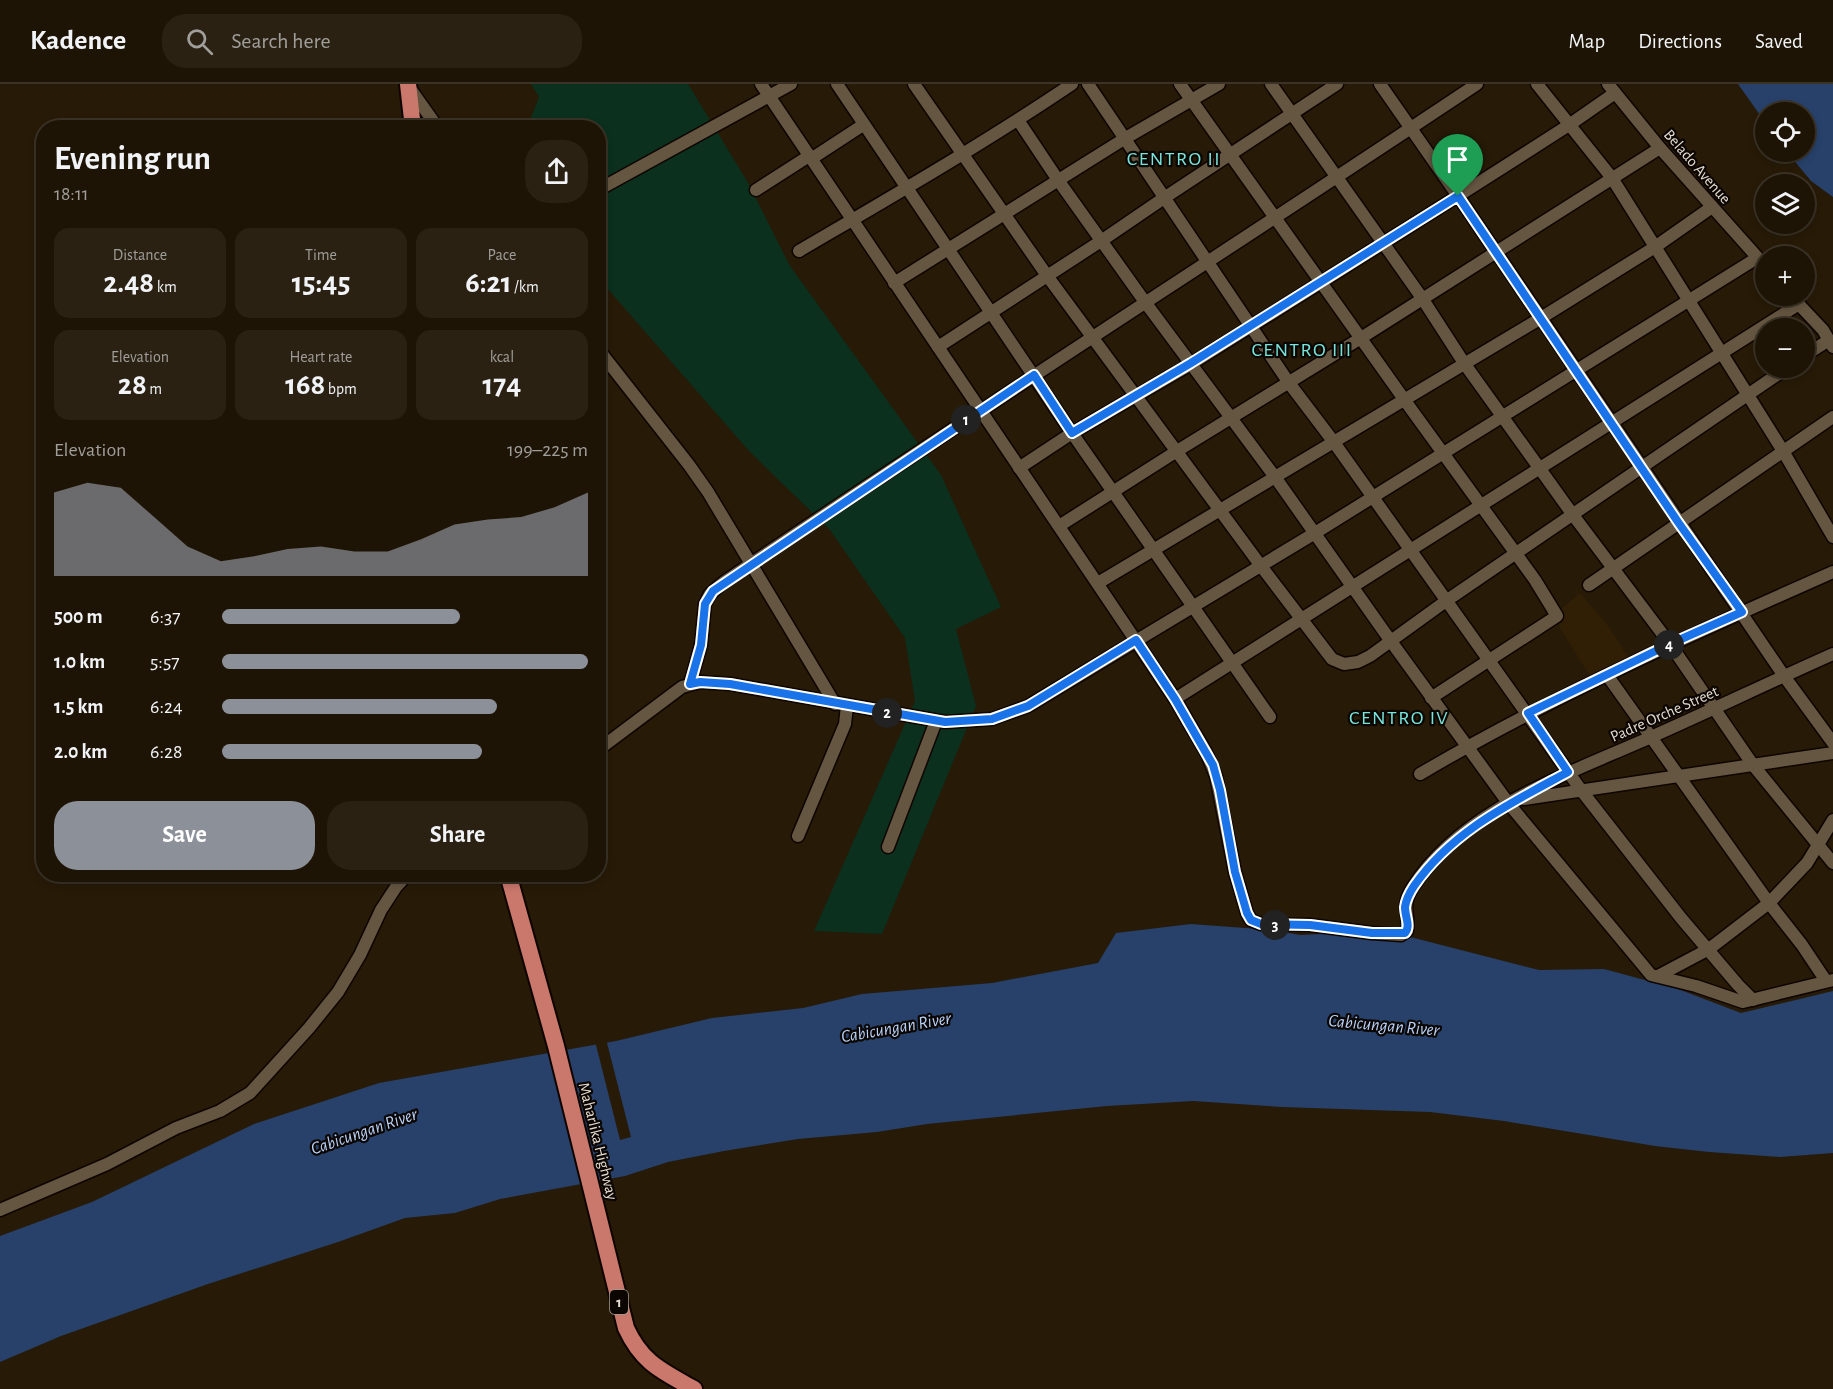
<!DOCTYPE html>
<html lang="en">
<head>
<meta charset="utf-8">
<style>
	body { margin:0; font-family:"Alegreya Sans",sans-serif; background:#2a2113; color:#f1f3f6; height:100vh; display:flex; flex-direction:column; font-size:22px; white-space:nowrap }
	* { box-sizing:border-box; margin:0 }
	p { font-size:20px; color:#a09e9a }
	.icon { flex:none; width:33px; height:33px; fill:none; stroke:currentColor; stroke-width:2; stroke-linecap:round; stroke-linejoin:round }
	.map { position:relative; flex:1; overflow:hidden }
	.drawer { position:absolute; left:36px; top:36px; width:570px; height:762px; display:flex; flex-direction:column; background:#1d1405; border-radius:24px; box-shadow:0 3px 9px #0003,0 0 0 2px #3b3327 }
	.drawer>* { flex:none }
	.buttons { position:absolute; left:1755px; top:18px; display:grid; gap:12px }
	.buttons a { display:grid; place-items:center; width:60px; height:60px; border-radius:50%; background:#1d1405; box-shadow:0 3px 9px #0003,0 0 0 2px #3b3327; font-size:30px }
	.pin { position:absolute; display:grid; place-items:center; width:51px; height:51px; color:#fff; margin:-62px -26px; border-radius:50% 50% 50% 0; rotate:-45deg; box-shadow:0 0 6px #0007 }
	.pin .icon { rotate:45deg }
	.km { position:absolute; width:30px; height:30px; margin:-15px; border-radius:50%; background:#222; color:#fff; font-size:16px; line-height:30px; text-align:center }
	.round { display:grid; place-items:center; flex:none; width:63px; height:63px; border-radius:24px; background:#2a2113 }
	.head { display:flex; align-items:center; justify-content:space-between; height:102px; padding:0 18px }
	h1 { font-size:33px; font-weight:600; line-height:45px }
	.stats { display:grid; grid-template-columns:repeat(3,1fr); gap:9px; height:102px; padding:6px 18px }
	.stats div { display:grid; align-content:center; border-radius:15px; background:#2a2113; text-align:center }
	.stats b { font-size:30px; font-weight:600 }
	.stats small { font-size:16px; font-weight:400 }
	.stats p { font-size:16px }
	.chart { height:168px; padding:12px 18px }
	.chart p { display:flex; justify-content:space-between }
	.chart svg { width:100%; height:108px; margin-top:6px; fill:#8c9099; opacity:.7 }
	.button { display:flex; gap:12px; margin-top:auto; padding:12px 18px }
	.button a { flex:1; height:69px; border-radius:24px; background:#8c9099; color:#fff; font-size:24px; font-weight:600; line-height:69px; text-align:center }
	.button a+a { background:#2a2113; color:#f1f3f6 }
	ul { padding:0 18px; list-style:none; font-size:20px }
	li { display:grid; grid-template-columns:96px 72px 1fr; align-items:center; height:45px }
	li i { height:15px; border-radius:8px; background:#8c9099 }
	header { display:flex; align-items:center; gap:36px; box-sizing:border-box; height:84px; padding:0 30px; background:#1d1405; border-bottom:2px solid #3b3327 }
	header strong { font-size:28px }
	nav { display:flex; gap:33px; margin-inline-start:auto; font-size:21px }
	.search { width:420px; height:54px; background:#2a2113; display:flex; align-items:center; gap:15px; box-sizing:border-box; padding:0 21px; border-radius:24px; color:#a09e9a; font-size:22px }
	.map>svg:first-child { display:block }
</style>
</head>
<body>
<header>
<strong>Kadence</strong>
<div class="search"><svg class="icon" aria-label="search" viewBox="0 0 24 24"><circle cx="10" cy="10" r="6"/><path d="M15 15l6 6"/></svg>Search here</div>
<nav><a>Map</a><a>Directions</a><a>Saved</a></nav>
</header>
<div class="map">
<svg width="1833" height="1305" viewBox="0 0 1833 1305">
	<rect width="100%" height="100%" fill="#271a07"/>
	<!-- built -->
	<path fill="#301f05" d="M1580,509l28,33 22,34 -37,21 -34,-55 5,-5 -6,-9z"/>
	<!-- green -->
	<path fill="#0b301e" d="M531,0h157l59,97 43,85 151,209 60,132 -45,22 20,77 -94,228 -68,-3 101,-230 -10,-63 -75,-108 -81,-79 -149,-171 -2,-4v-148h-71l12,-31z"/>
	<!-- water -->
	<g fill="#27416a">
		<path d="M1738,0h95v113l-22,-16 -24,-29h17v-40h-38l-1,10z"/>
		<path d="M1191,840l81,6 28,5 87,-4 152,39 65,-1 74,20 63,24 92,-22v162l-53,4 -71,-5 -54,-6 -151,-25 -74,-9 -148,-5 -89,-6 -86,5 -180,18 -50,8 -79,7 -74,12 -56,11 -43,14 -125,23 -45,14 -50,5 -67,24 -130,42 -147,52 -61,26v-126l92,-34 162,-78 125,-41 237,-42 96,-23 91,-10 59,-14 130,-11 106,-20 18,-30z"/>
	</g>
	<!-- pier -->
	<path fill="#271a07" d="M606,955l25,98 -11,3 -25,-99z"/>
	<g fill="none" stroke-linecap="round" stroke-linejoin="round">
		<defs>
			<g id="minor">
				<path d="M761,0l414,615"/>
				<path d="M837,0l235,349 198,284"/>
				<path d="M914,0l134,193 213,289 71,93 12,5 14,-2 12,-6 76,-55 341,-233"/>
				<path d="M1088,0l201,299 44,58 248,349 100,128 57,67 15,15"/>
				<path d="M1180,0l231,325 124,171 22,36 -126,82"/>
				<path d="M1271,0l151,214 42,65 109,152 97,129 83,121 80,98"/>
				<path d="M1380,0l78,112 326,480 49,67"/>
				<path d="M1537,0l75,94 171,273 50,86"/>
				<path d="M1608,0l52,64 106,119"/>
				<path d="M409,3l29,41"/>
				<path d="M1018,36l40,60 87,122 130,175 115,163 119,164 142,171 45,11 47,16 90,-22"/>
				<path d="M811,75l52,-34"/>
				<path d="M598,106l193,-106"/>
				<path d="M756,106l53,-34"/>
				<path d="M799,167c92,-54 184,-107 273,-167"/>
				<path d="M894,199l230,-144 95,-55"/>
				<path d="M1791,212l32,34 10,17"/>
				<path d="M1799,220l-624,395 32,55 9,22 19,96 12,41 4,7 10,4 49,1 62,8 29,2 6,-4c3,-18 -7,-24 6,-44 49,-78 158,-114 238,-150 61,-27 121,-56 182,-83"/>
				<path d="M938,263l163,-106 63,-43 173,-114"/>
				<path d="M598,265l91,116 19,27 127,212"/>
				<path d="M1804,272l25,-16"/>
				<path d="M1019,384l53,-35 119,-69 267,-168 111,-71 46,-32"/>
				<path d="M1059,442l118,-75 184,-113 299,-190"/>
				<path d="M1098,499l443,-265 114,-71 57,-40"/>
				<path d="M1589,501l244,-168"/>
				<path d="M1607,591l162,228 33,42 24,36"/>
				<path d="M690,600l11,-39 4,-41 5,-10 14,-12c249,-169 503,-331 753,-498"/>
				<path d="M598,666l84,-63 18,-5 30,2 215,38 47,-3 36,-13 287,-173 442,-275"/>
				<path d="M1420,690c132,-78 273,-140 413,-202"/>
				<path d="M1524,715l309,-46"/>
				<path d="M798,752l47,-112 2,-18"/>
				<path d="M888,763l48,-126"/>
				<path d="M1658,892l51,-27 60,-46 38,-40 26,-43"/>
				<path d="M0,1126l107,-46 69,-36 44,-17 30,-18 59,-65 29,-36 22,-37 21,-45 15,-23 12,-13"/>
			</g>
			<g id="highway">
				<path d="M408,0l5,44"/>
				<path d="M508,790l48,172 70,282c16,35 36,43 68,61"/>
			</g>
		</defs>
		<!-- minor casing -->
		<use href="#minor" stroke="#0f0500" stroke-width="15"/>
		<!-- highway casing -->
		<use href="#highway" stroke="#0f0500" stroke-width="20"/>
		<!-- minor -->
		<use href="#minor" stroke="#655641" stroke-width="12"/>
		<!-- highway -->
		<use href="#highway" stroke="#ca776c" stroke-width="16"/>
	</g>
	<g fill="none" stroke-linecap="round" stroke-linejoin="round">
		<defs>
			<path id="route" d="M1458,112l220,326 64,90 -72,32 -142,69 40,59c-57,31 -116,59 -154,114 -4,6 -8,14 -9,21 0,10 6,19 0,26h-33l-62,-8 -49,-1 -10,-4 -4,-7 -12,-41 -15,-82 -7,-25 -38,-66 -39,-59 -108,66 -36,13 -47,3 -215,-38 -30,-2 -10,2 11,-39 4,-41 8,-13 321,-216 38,58 119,-70z"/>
		</defs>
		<!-- route casing -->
		<use href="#route" stroke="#fff" stroke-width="12"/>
		<!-- route -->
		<use href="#route" stroke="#1a73e8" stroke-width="8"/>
	</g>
	<g text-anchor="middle" stroke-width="4.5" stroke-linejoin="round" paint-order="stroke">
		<!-- shield labels -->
		<rect fill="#0b0602" stroke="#a49c93" stroke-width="1.5" x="610" y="1206" width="18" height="24" rx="4.5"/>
		<g font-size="15" font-weight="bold" fill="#e6ddd1">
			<text x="619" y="1223">1</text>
		</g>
		<!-- street labels -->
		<g font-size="16" fill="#e6ddd1" stroke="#0b0602">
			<text transform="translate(1698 82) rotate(49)" y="6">Belado Avenue</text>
			<text transform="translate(1664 629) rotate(-24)" y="6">Padre Orche Street</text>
			<text transform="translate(599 1057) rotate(76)" y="6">Maharlika Highway</text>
		</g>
		<!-- water labels -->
		<g font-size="18" font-style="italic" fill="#b7d1fb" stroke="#0b0602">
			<text transform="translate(1384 941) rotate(5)" y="6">Cabicungan River</text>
			<text transform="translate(896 943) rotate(-10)" y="6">Cabicungan River</text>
			<text transform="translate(364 1047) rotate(-19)" y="6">Cabicungan River</text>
		</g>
		<!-- quarter labels -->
		<g font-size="20" letter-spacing="1.5" fill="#78e3db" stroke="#0b0602">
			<text x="1174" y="81">CENTRO II</text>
			<text x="1302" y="272">CENTRO III</text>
			<text x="1399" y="640">CENTRO IV</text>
		</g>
	</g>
</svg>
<div class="buttons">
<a><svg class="icon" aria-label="locate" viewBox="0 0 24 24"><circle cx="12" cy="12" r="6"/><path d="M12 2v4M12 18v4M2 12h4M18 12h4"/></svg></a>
<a><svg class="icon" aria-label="layers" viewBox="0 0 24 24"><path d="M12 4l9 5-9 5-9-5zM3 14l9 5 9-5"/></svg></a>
<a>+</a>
<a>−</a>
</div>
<div class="pin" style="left:1458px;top:112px;background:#1e9e55"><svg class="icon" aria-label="arrive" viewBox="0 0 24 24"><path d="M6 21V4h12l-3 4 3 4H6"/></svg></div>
<b class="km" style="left:966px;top:336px">1</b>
<b class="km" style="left:887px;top:629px">2</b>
<b class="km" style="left:1275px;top:841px">3</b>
<b class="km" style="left:1669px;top:561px">4</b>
<section class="drawer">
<div class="head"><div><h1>Evening run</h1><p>18:11</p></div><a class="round"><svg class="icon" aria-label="share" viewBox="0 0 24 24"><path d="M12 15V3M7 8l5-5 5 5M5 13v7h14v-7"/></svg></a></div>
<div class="stats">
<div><p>Distance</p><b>2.48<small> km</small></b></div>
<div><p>Time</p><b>15:45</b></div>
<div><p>Pace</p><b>6:21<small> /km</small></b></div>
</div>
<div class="stats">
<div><p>Elevation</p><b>28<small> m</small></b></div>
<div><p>Heart rate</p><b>168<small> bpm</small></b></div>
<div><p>kcal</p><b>174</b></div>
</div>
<div class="chart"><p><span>Elevation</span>199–225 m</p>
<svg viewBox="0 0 160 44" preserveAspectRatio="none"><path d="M0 44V10L10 6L20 8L30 20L40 32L50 38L60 36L70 33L80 32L90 34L100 34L110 29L120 23L130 21L140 20L150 16L160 10V44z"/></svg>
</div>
<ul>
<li><b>500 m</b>6:37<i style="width:65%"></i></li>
<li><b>1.0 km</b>5:57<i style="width:100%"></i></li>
<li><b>1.5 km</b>6:24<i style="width:75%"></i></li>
<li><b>2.0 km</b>6:28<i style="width:71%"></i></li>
</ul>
<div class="button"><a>Save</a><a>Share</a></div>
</section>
</div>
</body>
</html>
